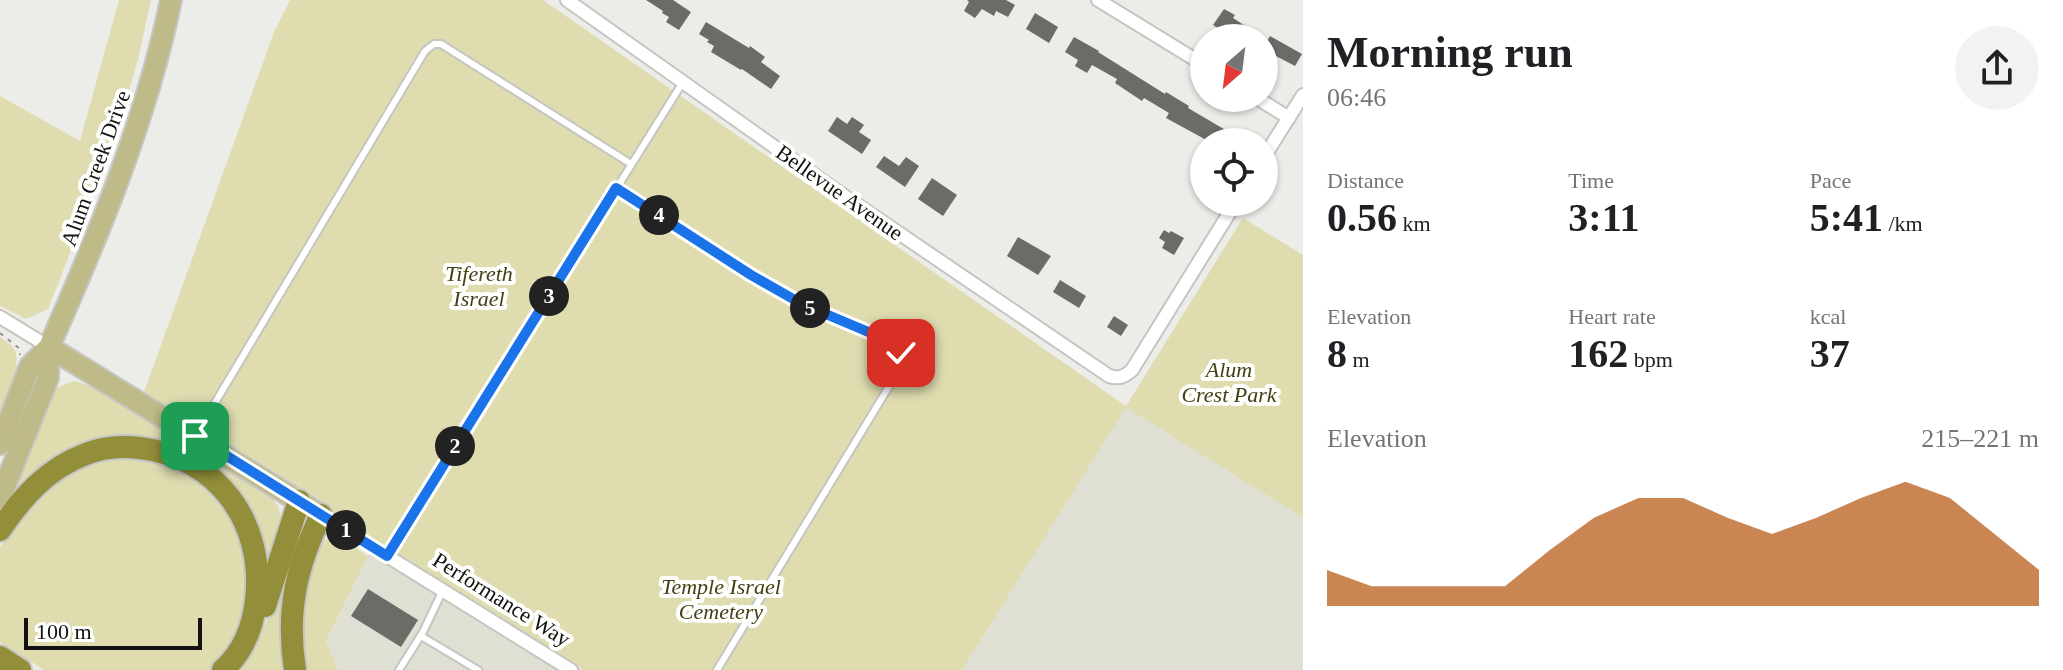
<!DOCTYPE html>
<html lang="en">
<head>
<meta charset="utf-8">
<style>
	body { margin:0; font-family:"Times New Roman",serif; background:#f2f2f2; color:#202124; height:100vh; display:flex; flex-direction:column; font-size:30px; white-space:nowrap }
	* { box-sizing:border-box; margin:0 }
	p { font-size:26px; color:#757577 }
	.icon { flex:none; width:44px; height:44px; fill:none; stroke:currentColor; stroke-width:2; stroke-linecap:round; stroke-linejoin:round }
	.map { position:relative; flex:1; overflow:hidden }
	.side { display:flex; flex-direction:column; background:#fff; width:760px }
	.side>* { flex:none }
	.needle { width:52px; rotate:208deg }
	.tools { position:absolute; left:1190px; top:24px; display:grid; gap:16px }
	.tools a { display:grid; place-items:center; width:88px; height:88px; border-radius:50%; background:#fff; box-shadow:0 2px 6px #0004; font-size:40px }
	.scale { position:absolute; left:24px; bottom:20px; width:178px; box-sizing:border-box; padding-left:8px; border:4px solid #121210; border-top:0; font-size:22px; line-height:28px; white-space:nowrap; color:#121210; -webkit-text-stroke:6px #fffffe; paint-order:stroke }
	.pin { position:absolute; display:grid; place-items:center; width:68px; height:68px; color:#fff; margin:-34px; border-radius:16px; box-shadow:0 4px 12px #0006 }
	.km { position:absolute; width:40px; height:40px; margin:-20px; border-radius:50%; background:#222; color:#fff; font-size:22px; line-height:40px; text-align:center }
	.round { display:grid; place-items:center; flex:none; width:84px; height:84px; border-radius:42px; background:#f2f2f2 }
	.headline { display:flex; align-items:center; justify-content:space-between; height:136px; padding:0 24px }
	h1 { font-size:44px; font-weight:700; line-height:60px }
	.metrics { display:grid; grid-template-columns:repeat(3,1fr); gap:12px; height:136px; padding:8px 24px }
	.metrics div { display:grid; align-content:center }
	.metrics b { font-size:40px; font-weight:700 }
	.metrics small { font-size:22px; font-weight:400 }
	.metrics p { font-size:22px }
	.chart { height:224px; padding:16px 24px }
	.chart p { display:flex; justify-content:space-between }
	.chart svg { width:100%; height:144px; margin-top:8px; fill:#b45309; opacity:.7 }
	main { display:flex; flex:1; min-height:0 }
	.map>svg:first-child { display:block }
</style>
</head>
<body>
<main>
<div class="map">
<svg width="1303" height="670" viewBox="0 0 1303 670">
	<rect width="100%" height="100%" fill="#ecece8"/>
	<!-- built -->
	<g fill="#dfdfd4">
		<path d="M1126,406l177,112v152h-341z"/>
		<path d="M378,543l206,127h-246l-12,-27 42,-87z"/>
	</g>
	<!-- green -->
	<g fill="#dfddb0">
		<path d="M119,0h32l-12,55 -23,82 -68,172 -22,10 -26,-13v-210l80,45z"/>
		<path d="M290,0h253l583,406 117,-188 60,37v263l-177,-111 -164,263h-378l-401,-247 -17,-17 -22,-14 130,-360z"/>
		<path d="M0,337c12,8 19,13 16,29l5,2 -21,53z"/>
		<path d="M74,381l18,5 159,95c6,5 14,10 20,16 21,20 3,55 -4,79l-27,-76 -114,-60 -114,58 41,-107 5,-4z"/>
		<path d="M138,456l55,17 43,45 16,56 -13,56 -15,24 -14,16h-166l-44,-28v-94l22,-37 46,-39 26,-12z"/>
		<path d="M300,528l-13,74 2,68h-52l29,-47 29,-90z"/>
		<path d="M329,538l16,3 23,15 -42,86 12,28h-36l-3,-42 17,-83z"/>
	</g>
	<!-- building -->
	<g fill="#6b6b68">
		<path d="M646,0h27l18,12 -12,18 -13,-8 3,-5 -7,-4 1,-2z"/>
		<path d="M967,0h39l9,5 -7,12 -12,-6 -2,5 -12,-7 -7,9 -11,-7 5,-9z"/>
		<path d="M1224,9l11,6 -2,3 20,13 -5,7h-15l-20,-13z"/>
		<path d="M1035,13l23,14 -9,16 -23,-14z"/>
		<path d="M706,22l43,26 1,-2 15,11 -4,5 19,14 -9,13 -29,-20 -1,1 -30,-18 3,-6 -7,-4 2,-2 -10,-6z"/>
		<path d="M1270,36l32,18 -7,12 -19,-10 -3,6 -9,-5v-10z"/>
		<path d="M1074,37l25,14 -1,1 67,42 1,-2 23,14 -1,2 58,34h-36l-44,-24 3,-5 -25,-15 -2,3 -27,-18 2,-4 -25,-14 -5,8 -12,-7 3,-6 -13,-8z"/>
		<path d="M837,117l10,7 5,-7 12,8 -5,7 12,8 -9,14 -34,-23z"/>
		<path d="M884,156l15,10 7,-9 13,9 -14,21 -29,-20z"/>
		<path d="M932,178l25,17 -14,21 -25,-17z"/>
		<path d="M1164,230l5,3 2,-2 13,7 -10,17 -12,-7 3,-6 -6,-4z"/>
		<path d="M1018,237l33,19 -13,19 -31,-19z"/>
		<path d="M1060,280l26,16 -7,12 -26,-16z"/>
		<path d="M1114,316l14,9 -7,11 -14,-9z"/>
		<path d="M368,589l50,31 -17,27 -50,-31z"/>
	</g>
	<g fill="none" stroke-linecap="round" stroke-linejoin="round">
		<defs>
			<g id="lane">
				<path d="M616,188l135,87 51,29 83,35 16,14 -2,17 -182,300"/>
				<path d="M197,433l228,-382 9,-7h7l190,120"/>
				<path d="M387,556l296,-474"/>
				<path d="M421,636l57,34"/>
				<path d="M399,670l24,-38 20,-42"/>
			</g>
			<g id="street">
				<path d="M567,0l267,189 275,187c10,3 15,1 23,-6l104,-168"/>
				<path d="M1098,0l106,65"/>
				<path d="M1257,98l32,20"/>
				<path d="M1264,157l39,-62"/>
				<path d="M0,317l49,30"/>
				<path d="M321,515l250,155"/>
			</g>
			<g id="primary">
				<path d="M49,347l272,168"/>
				<path d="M0,444l30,-78 19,-19c50,-113 97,-226 122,-347"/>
				<path d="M0,498l48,-120 1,-31"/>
			</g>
			<g id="highway">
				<path d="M0,530c22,-33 48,-62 86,-76 17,-7 36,-8 54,-6 78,9 125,75 116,152 -3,27 -12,51 -33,70"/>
				<path d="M265,606l34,-105"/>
				<path d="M0,657l20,13"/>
				<path d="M295,670c-9,-58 1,-103 26,-155"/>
			</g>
		</defs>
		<!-- lane casing -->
		<use href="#lane" stroke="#c5c5c1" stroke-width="10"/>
		<!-- street casing -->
		<use href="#street" stroke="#c5c5c1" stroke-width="16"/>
		<!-- primary casing -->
		<use href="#primary" stroke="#c6c6c6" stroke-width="24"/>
		<!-- highway casing -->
		<use href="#highway" stroke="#c6c6c6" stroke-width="26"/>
		<!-- path -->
		<path stroke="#91918d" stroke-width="2" stroke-dasharray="4 6" stroke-linecap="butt" d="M0,333l20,16v6"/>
		<!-- lane -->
		<use href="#lane" stroke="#fff" stroke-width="6"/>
		<!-- street -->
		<use href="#street" stroke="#fff" stroke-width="12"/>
		<!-- primary -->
		<use href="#primary" stroke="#bebb88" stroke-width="20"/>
		<!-- highway -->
		<use href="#highway" stroke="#938e39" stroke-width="22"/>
	</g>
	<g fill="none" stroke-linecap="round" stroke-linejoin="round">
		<defs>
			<path id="route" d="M195,436l192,120 229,-368 135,87 51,29 83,35 16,14"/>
		</defs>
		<!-- route casing -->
		<use href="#route" stroke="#fff" stroke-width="16"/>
		<!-- route -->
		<use href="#route" stroke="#1a73e8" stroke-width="10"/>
	</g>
	<g text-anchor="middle" stroke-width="8" stroke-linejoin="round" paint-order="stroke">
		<!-- street labels -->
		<g font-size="22" fill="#121210" stroke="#fffffe">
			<text transform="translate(95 168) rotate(-70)" y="8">Alum Creek Drive</text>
			<text transform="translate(840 192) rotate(35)" y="8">Bellevue Avenue</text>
			<text transform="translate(502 599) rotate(32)" y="8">Performance Way</text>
		</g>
		<!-- park labels -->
		<g font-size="22" font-style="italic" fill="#413f13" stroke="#fffffe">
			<text x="479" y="281">Tifereth<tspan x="479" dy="25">Israel</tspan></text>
			<text x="1229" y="377">Alum<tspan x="1229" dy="25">Crest Park</tspan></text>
			<text x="721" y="594">Temple Israel<tspan x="721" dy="25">Cemetery</tspan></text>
		</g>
	</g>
</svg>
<div class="tools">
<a><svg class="needle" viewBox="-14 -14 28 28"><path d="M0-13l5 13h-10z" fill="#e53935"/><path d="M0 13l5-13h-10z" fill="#757577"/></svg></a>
<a><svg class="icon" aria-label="locate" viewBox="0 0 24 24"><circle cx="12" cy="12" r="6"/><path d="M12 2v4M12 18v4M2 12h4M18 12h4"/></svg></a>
</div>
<div class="scale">100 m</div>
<div class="pin" style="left:195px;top:436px;background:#1e9e55"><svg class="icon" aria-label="arrive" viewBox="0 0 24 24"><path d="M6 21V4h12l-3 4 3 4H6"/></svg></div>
<div class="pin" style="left:901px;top:353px;background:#d93025"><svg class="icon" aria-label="check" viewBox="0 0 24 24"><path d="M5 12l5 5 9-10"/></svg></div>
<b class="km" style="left:346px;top:530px">1</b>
<b class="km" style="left:455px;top:446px">2</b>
<b class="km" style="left:549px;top:296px">3</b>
<b class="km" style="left:659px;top:215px">4</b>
<b class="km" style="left:810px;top:308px">5</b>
</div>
<section class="side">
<div class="headline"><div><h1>Morning run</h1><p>06:46</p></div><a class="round"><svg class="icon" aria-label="share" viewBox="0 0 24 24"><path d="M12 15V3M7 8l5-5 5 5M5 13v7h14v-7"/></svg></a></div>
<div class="metrics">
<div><p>Distance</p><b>0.56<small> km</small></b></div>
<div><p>Time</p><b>3:11</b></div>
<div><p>Pace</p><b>5:41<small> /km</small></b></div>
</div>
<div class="metrics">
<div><p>Elevation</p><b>8<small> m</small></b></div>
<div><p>Heart rate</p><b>162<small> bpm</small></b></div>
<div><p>kcal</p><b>37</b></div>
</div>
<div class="chart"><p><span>Elevation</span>215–221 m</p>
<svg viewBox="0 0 160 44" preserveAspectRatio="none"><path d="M0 44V33L10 38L20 38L30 38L40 38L50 27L60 17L70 11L80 11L90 17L100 22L110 17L120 11L130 6L140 11L150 22L160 33V44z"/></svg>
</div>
</section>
</main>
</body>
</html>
